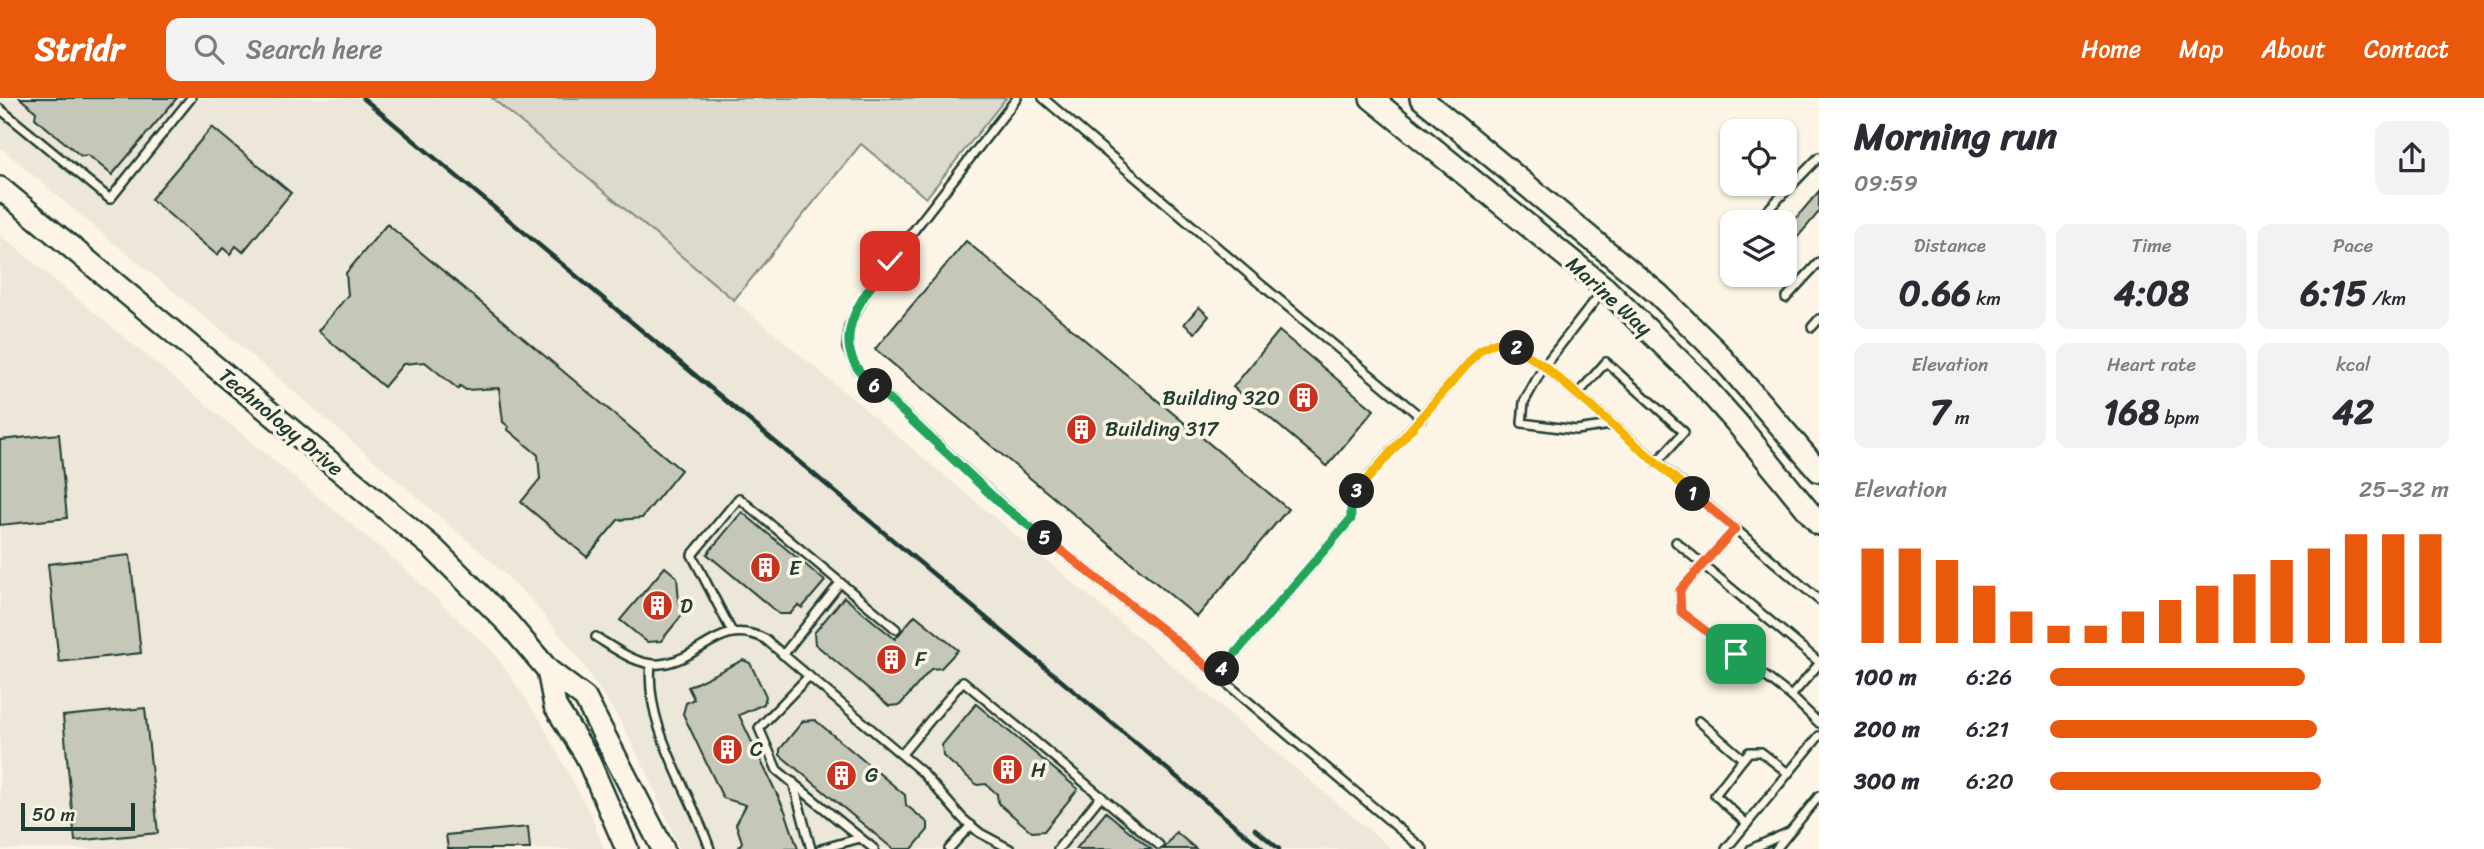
<!DOCTYPE html>
<html lang="en">
<head>
<meta charset="utf-8">
<style>
	body { margin:0; font-family:Sriracha,sans-serif; background:#f2f2f3; color:#2b2b33; height:100vh; display:flex; flex-direction:column; font-size:26px; white-space:nowrap }
	* { box-sizing:border-box; margin:0 }
	p { font-size:23px; color:#7c7c81 }
	.icon { flex:none; width:38px; height:38px; fill:none; stroke:currentColor; stroke-width:2; stroke-linecap:round; stroke-linejoin:round }
	.map { position:relative; flex:1; overflow:hidden }
	.side { display:flex; flex-direction:column; background:#fff; width:665px }
	.side>* { flex:none }
	.fabs { position:absolute; left:1720px; top:21px; display:grid; gap:14px }
	.fabs a { display:grid; place-items:center; width:77px; height:77px; border-radius:14px; background:#fff; box-shadow:0 2px 5px #0004; font-size:35px }
	.scale { position:absolute; left:21px; bottom:18px; width:114px; box-sizing:border-box; padding-left:7px; border:4px solid #1f3d34; border-top:0; font-size:19px; line-height:24px; white-space:nowrap; color:#1f3d34; -webkit-text-stroke:5px #fcf5e5; paint-order:stroke }
	.pin { position:absolute; display:grid; place-items:center; width:60px; height:60px; color:#fff; margin:-30px; border-radius:14px; box-shadow:0 4px 10px #0006 }
	.km { position:absolute; width:35px; height:35px; margin:-18px; border-radius:50%; background:#222; color:#fff; font-size:19px; line-height:35px; text-align:center }
	.round { display:grid; place-items:center; flex:none; width:74px; height:74px; border-radius:14px; background:#f2f2f3 }
	.headline { display:flex; align-items:center; justify-content:space-between; height:119px; padding:0 35px }
	h1 { font-size:38px; font-weight:700; line-height:52px }
	.stats { display:grid; grid-template-columns:repeat(3,1fr); gap:10px; height:119px; padding:7px 35px }
	.stats div { display:grid; align-content:center; border-radius:14px; background:#f2f2f3; text-align:center }
	.stats b { font-size:35px; font-weight:700 }
	.stats small { font-size:19px; font-weight:400 }
	.stats p { font-size:19px }
	.chart { height:196px; padding:14px 35px }
	.chart p { display:flex; justify-content:space-between }
	.chart svg { width:100%; height:126px; margin-top:7px; stroke:#ea580c; stroke-width:6 }
	ul { padding:0 35px; list-style:none; font-size:23px }
	li { display:grid; grid-template-columns:112px 84px 1fr; align-items:center; height:52px }
	li i { height:18px; border-radius:9px; background:#ea580c }
	header { display:flex; align-items:center; gap:42px; box-sizing:border-box; height:98px; padding:0 35px; background:#ea580c; color:#fff }
	header strong { font-size:33px }
	nav { display:flex; gap:38px; margin-inline-start:auto; font-size:24px }
	.search { width:490px; height:63px; background:#f2f2f3; display:flex; align-items:center; gap:18px; box-sizing:border-box; padding:0 24px; border-radius:14px; color:#7c7c81; font-size:26px }
	main { display:flex; flex:1; min-height:0 }
	.map>svg:first-child { display:block }
</style>
</head>
<body>
<header>
<strong>Stridr</strong>
<div class="search"><svg class="icon" aria-label="search" viewBox="0 0 24 24"><circle cx="10" cy="10" r="6"/><path d="M15 15l6 6"/></svg>Search here</div>
<nav><a>Home</a><a>Map</a><a>About</a><a>Contact</a></nav>
</header>
<main>
<div class="map">
<svg width="1819" height="751" viewBox="0 0 1819 751">
	<rect width="100%" height="100%" fill="#fcf5e5"/>
	<filter id="ink" filterUnits="userSpaceOnUse"><feTurbulence type="fractalNoise" baseFrequency=".0143" numOctaves="2"/><feDisplacementMap in="SourceGraphic" scale="14" xChannelSelector="R" yChannelSelector="G"/><feConvolveMatrix kernelMatrix="1 2 1 2 8 2 1 2 1" color-interpolation-filters="sRGB"/></filter>
	<g filter="url(#ink)">
		<!-- built -->
		<g fill="#ece7d8">
			<path d="M0,0h492l900,751h-712l-33,-76 -26,-51 -45,-68 -45,-54 -41,-40 -254,-218 -131,-106 -105,-89z"/>
			<path d="M0,137l395,325 100,94 45,66 53,99 11,30h-604z"/>
		</g>
		<!-- green -->
		<path fill="#dcdacc" stroke="#7e8c80" stroke-width="2" d="M492,0h514l-80,100 -65,-54 -127,156z"/>
		<!-- building -->
		<g fill="#c5c7b9" stroke="#1f3d34" stroke-width="2">
			<path d="M20,0h157l-65,77 -24,-20 -7,1 -46,-38 1,-6z"/>
			<path d="M212,29l79,66 -48,59 -7,-6 -6,8 -7,-6 -6,7 -66,-56z"/>
			<path d="M1819,93v21l-34,40v-21z"/>
			<path d="M387,126l294,246 -39,48 -24,2 -31,37 -66,-55 19,-23 -2,-24 -31,-26 2,-2 -6,-5 -4,-34 -33,2 -6,-4 -2,3 -33,-27 -22,2 -19,23 -66,-56 30,-36 -2,-22z"/>
			<path d="M966,143l322,268 -91,108 -322,-268z"/>
			<path d="M1199,209l10,9 -14,17 -11,-9z"/>
			<path d="M1279,233l95,79 -47,56 -94,-79z"/>
			<path d="M59,336l8,84 -67,7v-85z"/>
			<path d="M742,414l83,69 -23,27 -4,-3 -8,9h-11l-72,-60z"/>
			<path d="M130,457l11,98 -82,9 -11,-98z"/>
			<path d="M665,469l12,10 2,25 8,7 -26,32 -14,1 -27,-22z"/>
			<path d="M844,499l51,42 20,-24 43,35 -17,18 -10,1 -31,36 -11,1 -74,-62 -1,-11z"/>
			<path d="M743,562l7,3 16,33 -2,8 -25,11 46,96 13,38h-60l4,-7 -6,-18 10,-19 -23,-7 -40,-84 3,-11 8,-4 -6,-12z"/>
			<path d="M976,606l102,85 -34,42 -12,1 -34,-29 -1,-9 -11,-10 -9,1 -34,-29 -1,-11z"/>
			<path d="M145,610l13,125 -83,8 -12,-125z"/>
			<path d="M815,622l90,75 1,10 22,18v7l-16,19h-19l-113,-94v-6l23,-28z"/>
			<path d="M1106,714l45,37h-75z"/>
			<path d="M528,729l2,22h-82l-2,-14z"/>
			<path d="M1176,734l20,17h-32z"/>
		</g>
		<g fill="none" stroke-linecap="round" stroke-linejoin="round">
			<defs>
				<g id="lane">
					<path d="M1017,0l-148,190 -20,38 -2,22 10,21 147,137 164,128 255,215"/>
					<path d="M1043,0l209,179 170,141"/>
					<path d="M0,11l110,90 81,-101"/>
					<path d="M1756,124l63,-65"/>
					<path d="M1604,191l-60,77 275,234"/>
					<path d="M1786,200l33,-36"/>
					<path d="M1812,229l7,-8"/>
					<path d="M1577,297l29,-33 78,70 -28,31"/>
					<path d="M1735,431l-55,61 1,22 110,84"/>
					<path d="M1676,444l143,120"/>
					<path d="M732,534l-40,-77 47,-57 157,131"/>
					<path d="M596,539c18,11 41,29 64,27 42,-4 59,-48 105,-25l157,133 41,47 17,14 30,16"/>
					<path d="M783,557l57,-72"/>
					<path d="M651,566c-7,63 39,126 59,185"/>
					<path d="M1819,566l-28,32 28,27"/>
					<path d="M1217,577l134,-156v-22l129,-147 16,-8 17,4 31,20 -20,36 -2,21 54,7 35,-5"/>
					<path d="M809,578l-50,52 18,42 97,79"/>
					<path d="M1699,623l44,38 -28,36 32,29"/>
					<path d="M902,656l61,-73 196,164"/>
					<path d="M1743,661l6,-7h12l27,21"/>
					<path d="M793,684l18,67"/>
					<path d="M821,751l39,-11"/>
					<path d="M949,751l22,-24"/>
					<path d="M1058,751l43,-53"/>
					<path d="M1726,751l93,-113"/>
					<path d="M1751,751l38,-17"/>
					<path d="M1776,751l43,-53"/>
				</g>
				<g id="secondary">
					<path d="M1371,0l234,190 90,88 41,46 83,102"/>
					<path d="M1421,0l237,196 58,57 103,120"/>
					<path d="M0,90l432,359 76,76 40,47 37,28 78,151"/>
					<path d="M548,572l7,36 31,49 41,94"/>
				</g>
			</defs>
			<!-- lane casing -->
			<use href="#lane" stroke="#1f3d34" stroke-width="12"/>
			<!-- secondary casing -->
			<use href="#secondary" stroke="#1f3d34" stroke-width="26"/>
			<!-- lane -->
			<use href="#lane" stroke="#fcf5e5" stroke-width="7"/>
			<!-- secondary -->
			<use href="#secondary" stroke="#fcf5e5" stroke-width="21"/>
			<!-- rail -->
			<g stroke="#1f3d34" stroke-width="4.5">
				<path d="M363,0l900,751"/>
				<path d="M1255,731l24,20"/>
			</g>
		</g>
	</g>
	<g fill="none" stroke-linecap="round" stroke-linejoin="round" filter="url(#ink)">
		<defs>
			<path id="split-1" d="M1693,396l42,35 -55,61 1,22 55,42"/>
			<path id="split-2" d="M1517,250l27,18 149,128"/>
			<path id="split-3" d="M1357,393l123,-141 16,-8 21,6"/>
			<path id="split-4" d="M1222,571l129,-150v-22l6,-6"/>
			<path id="split-5" d="M1045,440l123,96 49,41 5,-6"/>
			<path id="split-6" d="M875,288l128,120 42,32"/>
			<path id="split-7" d="M875,288c-6,-6 -15,-12 -19,-20 -22,-37 11,-75 34,-105"/>
		</defs>
		<!-- split-1 casing -->
		<use href="#split-1" stroke="#fff" stroke-width="14"/>
		<!-- split-2 casing -->
		<use href="#split-2" stroke="#fff" stroke-width="14"/>
		<!-- split-3 casing -->
		<use href="#split-3" stroke="#fff" stroke-width="14"/>
		<!-- split-4 casing -->
		<use href="#split-4" stroke="#fff" stroke-width="14"/>
		<!-- split-5 casing -->
		<use href="#split-5" stroke="#fff" stroke-width="14"/>
		<!-- split-6 casing -->
		<use href="#split-6" stroke="#fff" stroke-width="14"/>
		<!-- split-7 casing -->
		<use href="#split-7" stroke="#fff" stroke-width="14"/>
		<!-- split-1 -->
		<use href="#split-1" stroke="#f0652b" stroke-width="9"/>
		<!-- split-2 -->
		<use href="#split-2" stroke="#f5b400" stroke-width="9"/>
		<!-- split-3 -->
		<use href="#split-3" stroke="#f5b400" stroke-width="9"/>
		<!-- split-4 -->
		<use href="#split-4" stroke="#22a559" stroke-width="9"/>
		<!-- split-5 -->
		<use href="#split-5" stroke="#f0652b" stroke-width="9"/>
		<!-- split-6 -->
		<use href="#split-6" stroke="#22a559" stroke-width="9"/>
		<!-- split-7 -->
		<use href="#split-7" stroke="#22a559" stroke-width="9"/>
	</g>
	<!-- icons -->
	<defs>
		<symbol id="building-disc" viewBox="-11 -11 22 22"><circle r="9.5" fill="#c8321e" stroke="#fcf5e5"/><path d="M-4-6H4V6H1V3H-1V6H-4ZM-2.5-4.3h1.7v1.8h-1.7ZM.8-4.3h1.7v1.8H.8ZM-2.5-1h1.7V.8h-1.7ZM.8-1h1.7V.8H.8Z" fill="#fff"/></symbol>
	</defs>
	<g fill-rule="evenodd">
		<use href="#building-disc" x="1286" y="282" width="35" height="35"/>
		<use href="#building-disc" x="1064" y="314" width="35" height="35"/>
		<use href="#building-disc" x="748" y="452" width="35" height="35"/>
		<use href="#building-disc" x="640" y="490" width="35" height="35"/>
		<use href="#building-disc" x="874" y="544" width="35" height="35"/>
		<use href="#building-disc" x="710" y="634" width="35" height="35"/>
		<use href="#building-disc" x="990" y="654" width="35" height="35"/>
		<use href="#building-disc" x="824" y="660" width="35" height="35"/>
	</g>
	<g text-anchor="middle" stroke-width="7" stroke-linejoin="round" paint-order="stroke">
		<!-- street labels -->
		<g font-size="21" fill="#1f3d34" stroke="#fcf5e5">
			<text transform="translate(1609 198) rotate(42)" y="7">Marine Way</text>
			<text transform="translate(281 324) rotate(40)" y="7">Technology Drive</text>
		</g>
		<!-- poi labels -->
		<g font-size="21" fill="#1f3d34" stroke="#fcf5e5" text-anchor="start">
			<text x="1280" y="307" text-anchor="end">Building 320</text>
			<text x="1105" y="338">Building 317</text>
			<text x="789" y="477">E</text>
			<text x="680" y="515">D</text>
			<text x="915" y="568">F</text>
			<text x="750" y="658">C</text>
			<text x="1031" y="679">H</text>
			<text x="865" y="684">G</text>
		</g>
	</g>
</svg>
<div class="fabs">
<a><svg class="icon" aria-label="locate" viewBox="0 0 24 24"><circle cx="12" cy="12" r="6"/><path d="M12 2v4M12 18v4M2 12h4M18 12h4"/></svg></a>
<a><svg class="icon" aria-label="layers" viewBox="0 0 24 24"><path d="M12 4l9 5-9 5-9-5zM3 14l9 5 9-5"/></svg></a>
</div>
<div class="scale">50 m</div>
<div class="pin" style="left:1736px;top:556px;background:#1e9e55"><svg class="icon" aria-label="arrive" viewBox="0 0 24 24"><path d="M6 21V4h12l-3 4 3 4H6"/></svg></div>
<div class="pin" style="left:890px;top:163px;background:#d93025"><svg class="icon" aria-label="check" viewBox="0 0 24 24"><path d="M5 12l5 5 9-10"/></svg></div>
<b class="km" style="left:1693px;top:396px">1</b>
<b class="km" style="left:1517px;top:250px">2</b>
<b class="km" style="left:1357px;top:393px">3</b>
<b class="km" style="left:1222px;top:571px">4</b>
<b class="km" style="left:1045px;top:440px">5</b>
<b class="km" style="left:875px;top:288px">6</b>
</div>
<section class="side">
<div class="headline"><div><h1>Morning run</h1><p>09:59</p></div><a class="round"><svg class="icon" aria-label="share" viewBox="0 0 24 24"><path d="M12 15V3M7 8l5-5 5 5M5 13v7h14v-7"/></svg></a></div>
<div class="stats">
<div><p>Distance</p><b>0.66<small> km</small></b></div>
<div><p>Time</p><b>4:08</b></div>
<div><p>Pace</p><b>6:15<small> /km</small></b></div>
</div>
<div class="stats">
<div><p>Elevation</p><b>7<small> m</small></b></div>
<div><p>Heart rate</p><b>168<small> bpm</small></b></div>
<div><p>kcal</p><b>42</b></div>
</div>
<div class="chart"><p><span>Elevation</span>25–32 m</p>
<svg viewBox="0 0 160 44" preserveAspectRatio="none"><path d="M5 44V11M15 44V11M25 44V15M35 44V24M45 44V33M55 44V38M65 44V38M75 44V33M85 44V29M95 44V24M105 44V20M115 44V15M125 44V11M135 44V6M145 44V6M155 44V6"/></svg>
</div>
<ul>
<li><b>100 m</b>6:26<i style="width:64%"></i></li>
<li><b>200 m</b>6:21<i style="width:67%"></i></li>
<li><b>300 m</b>6:20<i style="width:68%"></i></li>
</ul>
</section>
</main>
</body>
</html>
